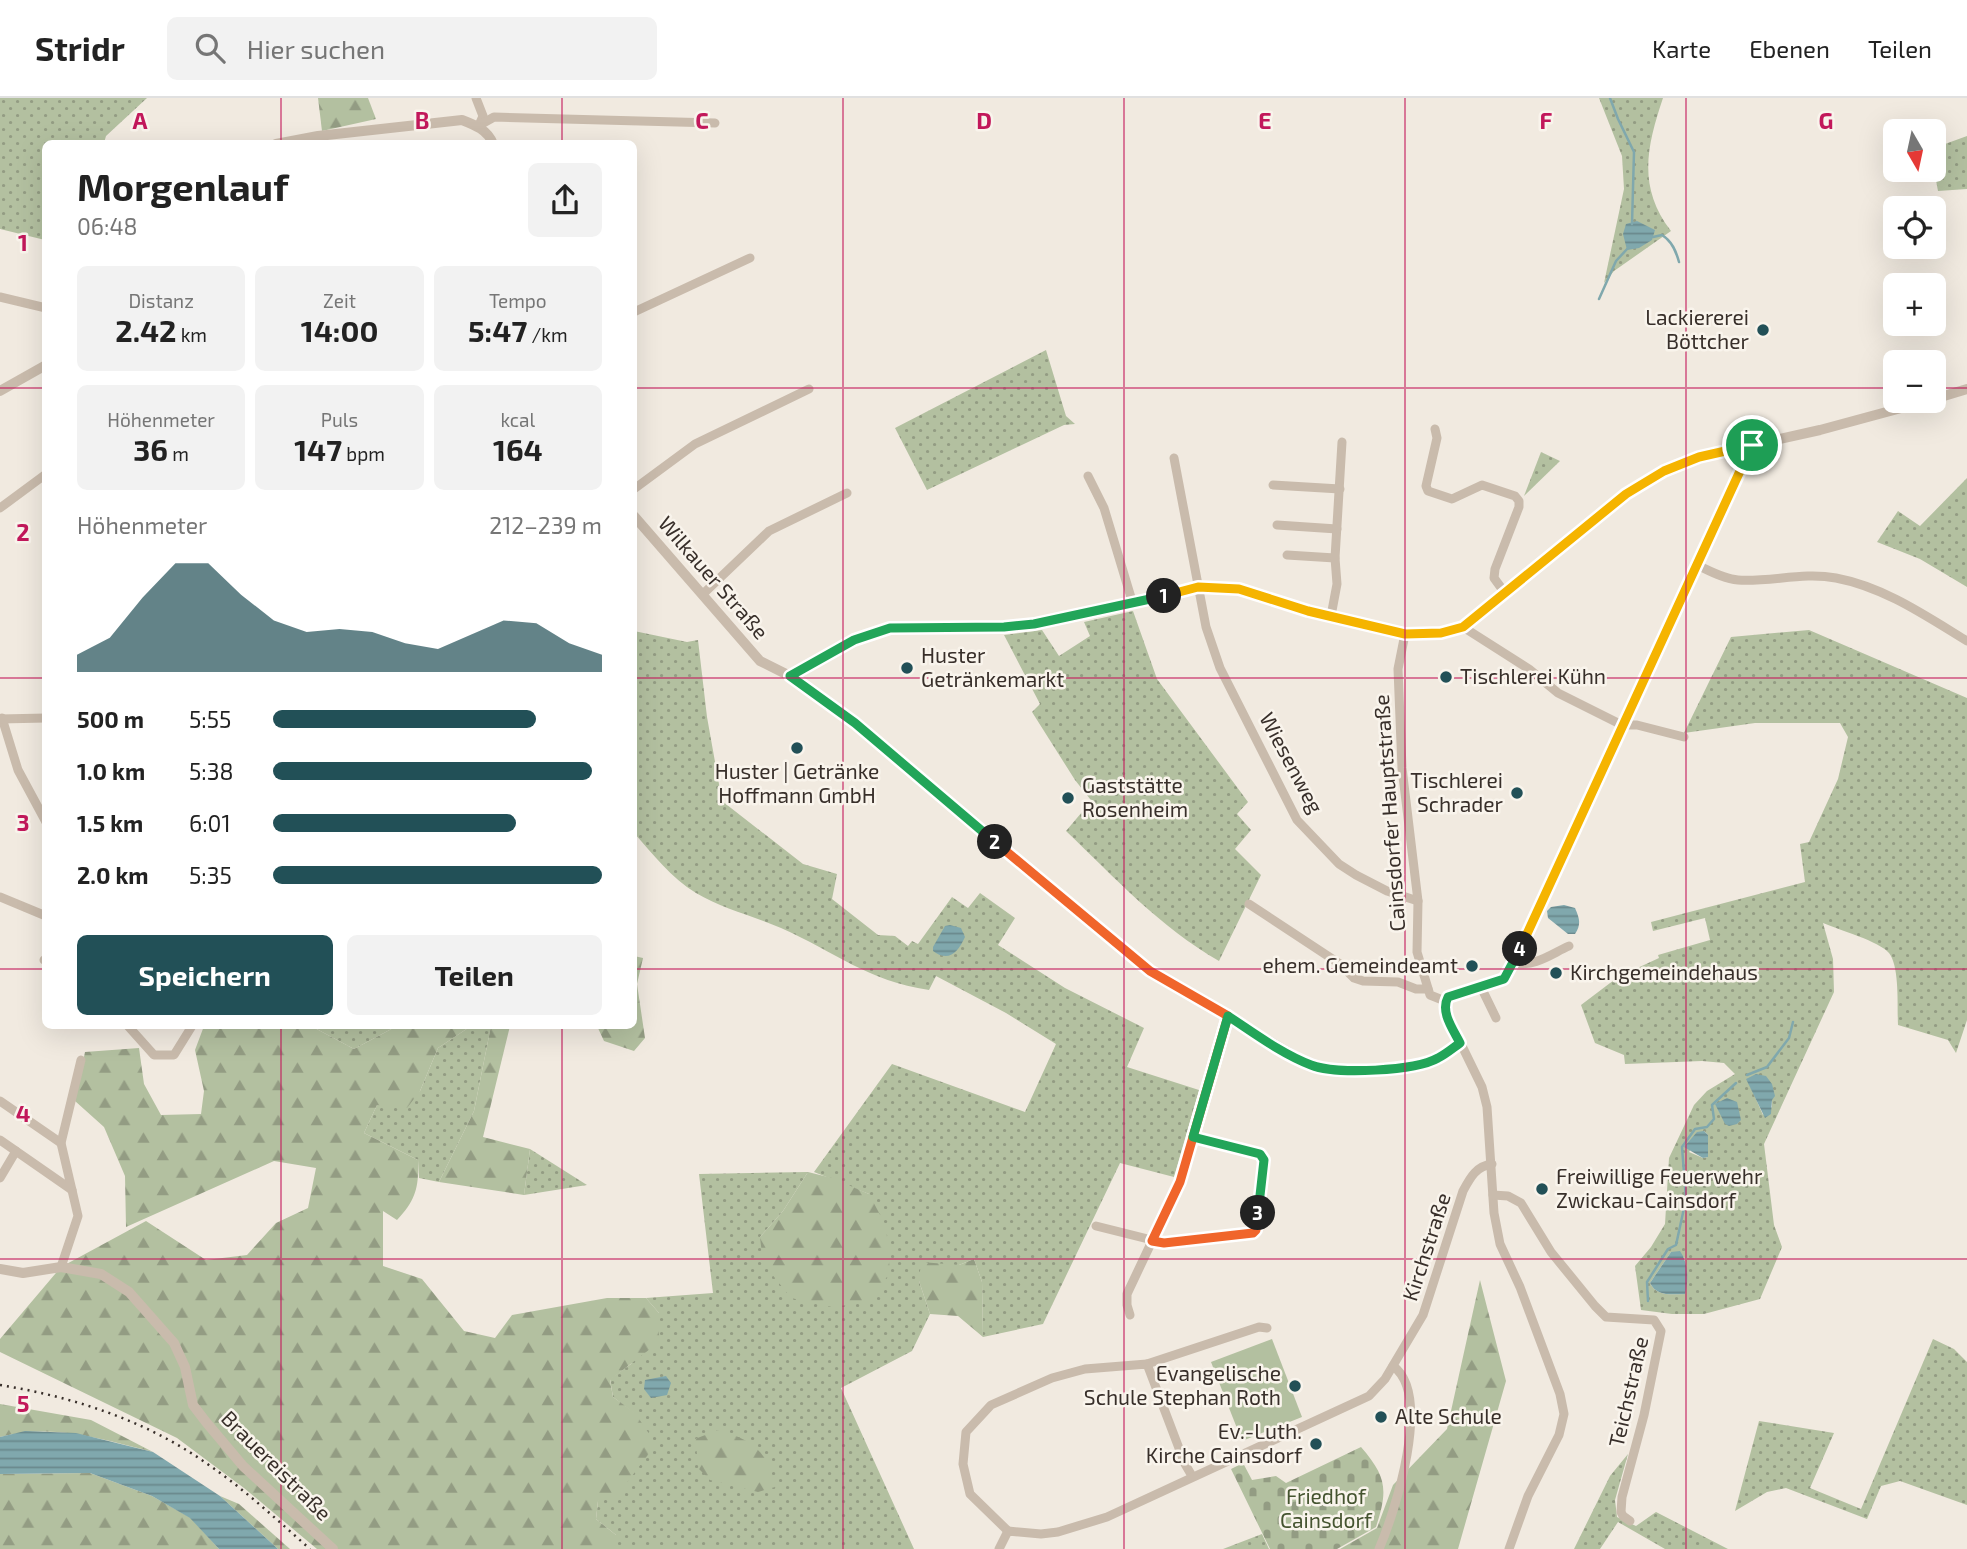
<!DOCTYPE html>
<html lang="de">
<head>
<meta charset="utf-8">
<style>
	body { margin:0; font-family:"Exo 2",sans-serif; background:#f2f2f2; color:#222; height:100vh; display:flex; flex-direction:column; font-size:26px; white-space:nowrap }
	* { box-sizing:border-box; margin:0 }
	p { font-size:23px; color:#767676 }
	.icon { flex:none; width:38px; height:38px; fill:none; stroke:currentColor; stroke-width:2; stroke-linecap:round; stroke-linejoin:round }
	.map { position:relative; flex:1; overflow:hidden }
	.details { position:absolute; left:42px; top:42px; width:595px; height:889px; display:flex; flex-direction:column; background:#fff; border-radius:10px; box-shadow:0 7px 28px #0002 }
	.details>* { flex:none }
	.needle { width:46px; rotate:171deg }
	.tools { position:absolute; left:1883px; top:21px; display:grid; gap:14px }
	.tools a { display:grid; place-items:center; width:63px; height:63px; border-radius:10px; background:#fff; box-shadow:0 7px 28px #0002; font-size:35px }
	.pin { position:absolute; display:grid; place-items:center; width:60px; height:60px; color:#fff; margin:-30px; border:4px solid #fff; border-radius:50%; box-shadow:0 2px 7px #0007 }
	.km { position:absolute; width:35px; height:35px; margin:-18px; border-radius:50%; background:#222; color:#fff; font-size:19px; line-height:35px; text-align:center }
	.round { display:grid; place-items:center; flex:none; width:74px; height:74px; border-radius:10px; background:#f2f2f2 }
	.summary { display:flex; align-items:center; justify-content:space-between; height:119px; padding:0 35px }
	h1 { font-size:38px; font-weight:700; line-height:52px }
	.stats { display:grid; grid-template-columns:repeat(3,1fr); gap:10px; height:119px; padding:7px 35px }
	.stats div { display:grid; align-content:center; border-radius:10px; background:#f2f2f2; text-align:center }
	.stats b { font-size:30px; font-weight:700 }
	.stats small { font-size:19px; font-weight:400 }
	.stats p { font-size:19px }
	.chart { height:196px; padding:14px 35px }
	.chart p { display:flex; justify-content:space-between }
	.chart svg { width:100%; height:126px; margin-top:7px; fill:#225057; opacity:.7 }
	.primary-button { display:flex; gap:14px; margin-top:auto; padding:14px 35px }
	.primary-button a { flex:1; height:80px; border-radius:10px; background:#225057; color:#fff; font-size:28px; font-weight:700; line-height:80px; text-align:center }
	.primary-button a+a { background:#f2f2f2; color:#222 }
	ul { padding:0 35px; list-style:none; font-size:23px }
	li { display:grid; grid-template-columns:112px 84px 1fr; align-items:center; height:52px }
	li i { height:18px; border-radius:9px; background:#225057 }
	header { display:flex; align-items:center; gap:42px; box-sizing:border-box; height:98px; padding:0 35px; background:#fff; border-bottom:2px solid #e0e0e0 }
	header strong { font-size:33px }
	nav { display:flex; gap:38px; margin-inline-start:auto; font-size:24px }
	.search { width:490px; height:63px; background:#f2f2f2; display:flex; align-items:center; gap:18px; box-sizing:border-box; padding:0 24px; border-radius:10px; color:#767676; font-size:26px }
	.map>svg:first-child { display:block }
</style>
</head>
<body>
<header>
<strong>Stridr</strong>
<div class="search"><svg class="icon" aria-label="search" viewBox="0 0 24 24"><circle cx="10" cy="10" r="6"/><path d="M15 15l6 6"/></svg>Hier suchen</div>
<nav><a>Karte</a><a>Ebenen</a><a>Teilen</a></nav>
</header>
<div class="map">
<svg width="1967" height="1451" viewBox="0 0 1967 1451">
	<defs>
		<pattern id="grass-dots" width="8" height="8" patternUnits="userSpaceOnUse" patternTransform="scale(1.75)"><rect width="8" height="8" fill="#b3c0a0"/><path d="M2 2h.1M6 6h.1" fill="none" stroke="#939c83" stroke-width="1.8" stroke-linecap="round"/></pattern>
		<pattern id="forest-firs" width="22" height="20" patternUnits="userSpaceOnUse" patternTransform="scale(1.75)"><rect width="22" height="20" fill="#b3c0a0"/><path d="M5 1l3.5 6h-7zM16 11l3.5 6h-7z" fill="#939c83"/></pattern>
		<pattern id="cemetery-stones" width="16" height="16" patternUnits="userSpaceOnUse" patternTransform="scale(1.75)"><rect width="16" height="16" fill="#b3c0a0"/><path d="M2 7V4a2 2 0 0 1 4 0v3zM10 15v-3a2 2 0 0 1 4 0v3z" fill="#939c83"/></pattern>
		<pattern id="water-rules" width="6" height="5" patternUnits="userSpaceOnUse" patternTransform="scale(1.75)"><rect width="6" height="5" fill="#80a8ad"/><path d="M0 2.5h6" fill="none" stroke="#6a898d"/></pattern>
	</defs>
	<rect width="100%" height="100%" fill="#f1eae0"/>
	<!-- grass -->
	<g fill="url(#grass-dots)" fill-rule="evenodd">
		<path d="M0,0h147l-41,38 -2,7 -58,1 -1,96 -45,-11z"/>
		<path d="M1599,0h64c-16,48 -26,89 8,133l-57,40 -10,12 20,-94 -2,-33z"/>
		<path d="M1967,38v53l-29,2 -4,-21v-22z"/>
		<path d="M1046,252l20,66 9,8 -11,1 -137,65 -32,-62z"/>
		<path d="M1541,354l19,9 -36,35z"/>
		<path d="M1967,380v109l-47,-28 -43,-17 21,-31 22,15z"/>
		<path d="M1133,513l24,68 91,123 -11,12 14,16 -16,19 26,26 -42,86c-59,-34 -104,-83 -153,-130l16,-19 12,-8 -19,-24 -43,-68 8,-8 -36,-69 38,-5 17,26 31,-20 -6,-14z"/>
		<path d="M1809,532l158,68v322l-11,33 -8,-13 -50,-15c-1,-18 2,-58 -9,-72 -10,-12 -50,-23 -66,-30l10,36 1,33 -70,152 10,81 8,22 -22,52 -56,15h-32l-31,-4 -6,-44 16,-19 14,-23 4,-66 25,-53 13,-14 28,-17 -11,-11 -22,-2 -77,3 -1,-9 -29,-12 -14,-38 37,-28 41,-19 -1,-3 52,-15 -5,-22 -52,13 -2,-9 154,-40 -5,-38 9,-2 29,-63 10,-42 -8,-14h-85l-71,10 47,-96zM1747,981l25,21v7l-9,8zM1704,1033l4,4v22l-5,1 -14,-6zM1671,1154l14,6 2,21 -2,15c-14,0 -28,3 -35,-11z"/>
		<path d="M634,533l53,11 11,-2 9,77 15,84 81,63 34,10 -5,25 46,36 17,1 13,10 4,-5 6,3 34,-47 16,11 12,-15 35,25 -17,27 67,43 79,40 -17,39 72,23 -25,87 -54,-14 -77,161 -60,13 -1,-55 -8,-23 -55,22 11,33 -18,37 -71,37 73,161h-298v-14l-20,-16 2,-18 37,-87 -22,-17 -3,-18 21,-15 28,-51 -13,-15 67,-5 -14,-119 109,-2 -25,39 -23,26 109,-43 -55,-22 78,-108 133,48 31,-68 -50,-31 -70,-37 -7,14c-61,-9 -94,-38 -148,-62 -28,-12 -60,-20 -85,-35 -25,-15 -43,-39 -62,-60z"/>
		<path d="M311,928h86l-43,23z"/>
		<path d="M471,928h20l-17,85 -35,71 -20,-4 -1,-18 -54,-27 13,-28 43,-14 18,-43z"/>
		<path d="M530,1051l57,36 -63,10z"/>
		<path d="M1933,1241l21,10 13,13v143l-67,-24 -19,5 -14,33 -81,-31 -19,4 -32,19 24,-90 75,12 -24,55 51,21z"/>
		<path d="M1628,1356l-13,46 2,17 19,9 20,-14 72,37h-63l-47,-27 -18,27h-26l36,-73z"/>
		<path d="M1262,1436l7,15h-46z"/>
	</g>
	<!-- forest -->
	<g fill="url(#forest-firs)">
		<path d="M318,0h50l8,21 -54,12z"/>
		<path d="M634,858l9,2 -6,26 8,54 -11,13 -30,-10 -7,-15h37z"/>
		<path d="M204,928h107l43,23 43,-23h74l-33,22 -18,43 -13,17 -30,-3 -13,28 54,27c1,27 -2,40 -21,60l-14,-9v55l39,13 42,52 31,7 17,-23 95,-17h39l13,15v29l-49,38 3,17 22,16 21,31 -39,52 -19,5 -2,18 20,16v14h-299l-73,-61 -67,-50 -177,-86v-13l61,-72 85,-46 60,39 41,-5 29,-32 32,-15 8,-40 -42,-7 -148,66 -1,-51 -21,-49 -29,-26 10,-49 54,-4 5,36 17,31 40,-1 3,-23 -9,-41z"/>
		<path d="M491,928h19l-27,111 47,12 -6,46 -85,-13 35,-71z"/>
		<path d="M808,1074l24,6 37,16 17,32 4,46 -19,30 -39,5 -41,-9 -28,-35 -3,-26 23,-26z"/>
		<path d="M974,1161l8,23 1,55 -25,-21 -28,-2 -11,-33 2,-19 38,3z"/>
		<path d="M1480,1182l26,101 -48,168h-118l37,-21 16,-43 54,-56z"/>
		<path d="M0,1306l91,16 62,32c-53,-13 -99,-29 -153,-15z"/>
		<path d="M718,1332c33,9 51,22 57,57l-17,5 -48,-12 -11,-11 -4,-30z"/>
		<path d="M90,1375l62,23 39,22 28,31h-219v-75z"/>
		<path d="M220,1398l19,8 51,45h-12z"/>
	</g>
	<!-- cemetery -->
	<path fill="url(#cemetery-stones)" d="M1361,1349c26,30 27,43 15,80l-39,22h-67l-39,-80 12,-6 9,17 24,-4 10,7z"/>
	<!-- pitch -->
	<path fill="#b3c0a0" d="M1272,1241l30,78 -60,24 -31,-79z"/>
	<!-- water -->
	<g fill="url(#water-rules)">
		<path d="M1637,123l18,9 -3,10 -13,8 -12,2 -4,-16 3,-10z"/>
		<path d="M1564,807l11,3c5,11 6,17 0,26h-7l-20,-16 -1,-7 4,-4z"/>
		<path d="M950,827l11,3 4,9c-7,15 -16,26 -32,14v-4l12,-21z"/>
		<path d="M1756,976l10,2 6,8 3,12 -3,4 -1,14 -6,4 -19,-39z"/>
		<path d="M1727,1000l10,4 4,18 -4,4 -8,2 -4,-2 -10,-20z"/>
		<path d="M1704,1033l4,4v22l-5,1 -19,-11 13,-15z"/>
		<path d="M1680,1153c8,11 9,29 5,43 -14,0 -28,3 -35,-11l21,-31z"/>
		<path d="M666,1278l5,7 -4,12 -16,3 -7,-9 1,-9z"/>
		<path d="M25,1333l51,2 77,19 67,44 58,53h-59l-29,-31 -38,-22 -62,-23 -90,1v-37z"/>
	</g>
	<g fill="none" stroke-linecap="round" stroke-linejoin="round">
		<!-- stream -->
		<g stroke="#80a8ad" stroke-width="2.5">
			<path d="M1610,0l8,21 16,33 -2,72"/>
			<path d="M1653,139l9,-2c10,6 14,16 17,27"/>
			<path d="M1599,201l17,-38 12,-13"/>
			<path d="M1747,977l20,-8 22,-29 4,-16"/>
			<path d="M1648,1203l-1,-19 21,-33 8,-4 10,-46 -4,-52 13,-18 12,-2 7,-8 -2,-14 24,-22"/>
		</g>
		<!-- minor -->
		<g stroke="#c9bbac" stroke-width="9">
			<path d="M476,0l7,18 -4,9"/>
			<path d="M478,28l16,-9 221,6"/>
			<path d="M0,199l46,11"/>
			<path d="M634,214l116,-54"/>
			<path d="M1435,331l2,9 -11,48 2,5 24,8 30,-14 33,11 4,5v6l-24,62 -1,9 11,15"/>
			<path d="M1174,360l32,169 14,41 77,152 42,44 17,11 31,16 31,10"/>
			<path d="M1088,378l16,32 29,96"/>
			<path d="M1273,387l67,4"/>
			<path d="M634,391l61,-45 114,-55"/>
			<path d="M0,410l46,-34"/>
			<path d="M1277,427l60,4"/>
			<path d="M1287,457l48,3"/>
			<path d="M1697,467c13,6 27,14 41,15 33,2 65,-8 98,-2 48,9 90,38 131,63"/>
			<path d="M703,496l66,-63 78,-38"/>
			<path d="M1331,518l6,-32 -2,-26 7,-116"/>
			<path d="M1463,529l66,42 29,24 64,32h15l47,12"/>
			<path d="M1405,536l-7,35 4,99 16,133 -1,51 13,43 15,6"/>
			<path d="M790,578l65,47 49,41 246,207 161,94c29,8 98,8 126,-6 8,-4 16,-11 23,-16"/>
			<path d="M2,620l16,52 28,52"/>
			<path d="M0,621l46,-1"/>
			<path d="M0,799l46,19"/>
			<path d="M1249,806l91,60 14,14 9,3 35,1 18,7h12"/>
			<path d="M44,862l2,1"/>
			<path d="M1514,865c21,4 37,-9 55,-17"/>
			<path d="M1481,889l15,31"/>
			<path d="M1445,903c13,-18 47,-9 63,-26l244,-530"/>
			<path d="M1445,903v10l37,76 5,20 7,106 6,31 20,43 40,107 4,20 -5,21 -31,61 -19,53"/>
			<path d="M128,928l26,29h20l18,-29"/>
			<path d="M0,1003l61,42"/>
			<path d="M0,1042l72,50"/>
			<path d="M0,1080l16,-27"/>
			<path d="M1493,1097l15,1 13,7 30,49 44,54 11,11 48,3 7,11 -17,84 -22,82 -1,15 2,4 7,5"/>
			<path d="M1096,1128l68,17 89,-10 3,-4 8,-70 -4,-5 -67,-17"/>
			<path d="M61,1169l17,-51 -17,-73 20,-83"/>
			<path d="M1130,1217l-3,-10v-11l53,-112 48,-166"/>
			<path d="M1147,1266l112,-37 8,1"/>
			<path d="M1008,1433l-38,-37 -7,-30 3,-32 25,-27 61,-27 33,-9 62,-5 38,100 7,12"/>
			<path d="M999,1451l9,-18 33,3 17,-2 49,-15 262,-121 16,-17 38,-64 40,-124c7,-13 13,-25 29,-27"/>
			<path d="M1379,1451c16,-37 54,-154 14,-183"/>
		</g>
		<!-- tertiary -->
		<g stroke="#c9bbac" stroke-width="10">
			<path d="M276,46l42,-8 144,-16c13,5 26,10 31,24"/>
			<path d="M0,293l46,-26"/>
			<path d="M1934,301l33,-10"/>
			<path d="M634,418l126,145 30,15 64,-35 36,-13 115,-1 29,-3 99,-20 65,-17 41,2 69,22 97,23 36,-1 22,-6 163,-133 38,-23 35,-14 121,-27 107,-29"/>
			<path d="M0,1171l23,4 38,-6 40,7 28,18 45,51 11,24 8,38 13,17 37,44 90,83"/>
		</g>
		<!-- rail -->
		<path stroke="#382f2a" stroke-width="2.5" stroke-dasharray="2 5" stroke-linecap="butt" d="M0,1287c73,12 145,35 206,78 37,25 70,56 104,86"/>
	</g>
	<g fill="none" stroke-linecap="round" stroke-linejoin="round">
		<defs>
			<path id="split-1" d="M1164,498l34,-9 41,2 69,22 97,23 36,-1 22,-6 163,-133 38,-23 35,-14 53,-12"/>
			<path id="split-2" d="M995,744l-140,-119 -65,-47 64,-36 36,-12 114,-1 30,-3 130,-28"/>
			<path id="split-3" d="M995,744l155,129 78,45 -48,166 -28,59 12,2 89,-10 3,-3 2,-17"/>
			<path id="split-4" d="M1258,1115l6,-53 -4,-6 -67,-17 35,-121c26,17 54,38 83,49 25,10 104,6 127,-7 8,-4 15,-10 22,-15 -7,-14 -20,-31 -12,-46l56,-18 16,-30"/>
			<path id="split-5" d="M1520,851l232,-504"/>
		</defs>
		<!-- split-1 casing -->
		<use href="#split-1" stroke="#fff" stroke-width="14"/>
		<!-- split-2 casing -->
		<use href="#split-2" stroke="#fff" stroke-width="14"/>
		<!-- split-3 casing -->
		<use href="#split-3" stroke="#fff" stroke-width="14"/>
		<!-- split-4 casing -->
		<use href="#split-4" stroke="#fff" stroke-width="14"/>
		<!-- split-5 casing -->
		<use href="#split-5" stroke="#fff" stroke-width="14"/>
		<!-- split-1 -->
		<use href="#split-1" stroke="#f5b400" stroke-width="9"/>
		<!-- split-2 -->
		<use href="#split-2" stroke="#22a559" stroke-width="9"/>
		<!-- split-3 -->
		<use href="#split-3" stroke="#f0652b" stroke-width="9"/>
		<!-- split-4 -->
		<use href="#split-4" stroke="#22a559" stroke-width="9"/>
		<!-- split-5 -->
		<use href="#split-5" stroke="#f5b400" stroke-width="9"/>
	</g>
	<!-- grid -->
	<path fill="none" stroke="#c2185b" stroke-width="2" stroke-opacity="0.55" d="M281,0v46M562,0v46M843,0v1451M1124,0v1451M1405,0v1451M1686,0v1451M0,290h46M634,290h1261M1934,290h33M0,580h46M634,580h1333M0,871h46M634,871h1333M281,928v523M562,928v523M0,1161h1967"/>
	<!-- markers -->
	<g fill="#225057" stroke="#f9f4ec" stroke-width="2.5">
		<circle cx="1763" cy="232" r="7"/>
		<circle cx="907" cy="570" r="7"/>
		<circle cx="1446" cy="579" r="7"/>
		<circle cx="797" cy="650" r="7"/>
		<circle cx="1517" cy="695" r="7"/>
		<circle cx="1068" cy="700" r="7"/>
		<circle cx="1472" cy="868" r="7"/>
		<circle cx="1556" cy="875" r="7"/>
		<circle cx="1542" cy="1091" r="7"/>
		<circle cx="1295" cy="1288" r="7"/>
		<circle cx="1381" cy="1319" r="7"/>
		<circle cx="1316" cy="1346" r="7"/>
	</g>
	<g text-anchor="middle" stroke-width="5" stroke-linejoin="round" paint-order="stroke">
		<!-- poi labels -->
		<g font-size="21" fill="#382f2a" stroke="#f9f4ec" text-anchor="start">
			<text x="1749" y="227" text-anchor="end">Lackiererei<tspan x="1749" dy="24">Böttcher</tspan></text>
			<text x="921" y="565">Huster<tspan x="921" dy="24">Getränkemarkt</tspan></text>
			<text x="1460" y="586">Tischlerei Kühn</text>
			<text x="797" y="681" text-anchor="middle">Huster | Getränke<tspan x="797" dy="24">Hoffmann GmbH</tspan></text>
			<text x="1503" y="690" text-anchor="end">Tischlerei<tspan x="1503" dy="24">Schrader</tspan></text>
			<text x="1082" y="695">Gaststätte<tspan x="1082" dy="24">Rosenheim</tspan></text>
			<text x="1458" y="875" text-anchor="end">ehem. Gemeindeamt</text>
			<text x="1570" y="882">Kirchgemeindehaus</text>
			<text x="1556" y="1086">Freiwillige Feuerwehr<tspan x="1556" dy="24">Zwickau-Cainsdorf</tspan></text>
			<text x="1281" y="1283" text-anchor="end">Evangelische<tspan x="1281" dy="24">Schule Stephan Roth</tspan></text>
			<text x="1395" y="1326">Alte Schule</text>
			<text x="1302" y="1341" text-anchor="end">Ev.-Luth.<tspan x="1302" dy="24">Kirche Cainsdorf</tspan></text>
		</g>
		<!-- street labels -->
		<g font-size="21" fill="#382f2a" stroke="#f9f4ec">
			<text transform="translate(713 480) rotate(49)" y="7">Wilkauer Straße</text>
			<text transform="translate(1291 665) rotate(62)" y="7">Wiesenweg</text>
			<text transform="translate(1390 715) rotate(-94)" y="7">Cainsdorfer Hauptstraße</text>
			<text transform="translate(1427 1149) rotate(-72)" y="7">Kirchstraße</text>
			<text transform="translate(1629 1294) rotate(-77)" y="7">Teichstraße</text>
			<text transform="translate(276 1368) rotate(45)" y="7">Brauereistraße</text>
		</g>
		<!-- park labels -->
		<g font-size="21" fill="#455430" stroke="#f9f4ec">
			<text x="1326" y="1406">Friedhof<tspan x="1326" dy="24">Cainsdorf</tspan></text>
		</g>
	</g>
	<g font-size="23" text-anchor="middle" font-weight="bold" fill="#c2185b" stroke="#f9f4ec" stroke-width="5" stroke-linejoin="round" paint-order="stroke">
		<text x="140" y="31">A</text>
		<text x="422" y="31">B</text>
		<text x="702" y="31">C</text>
		<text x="984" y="31">D</text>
		<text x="1265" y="31">E</text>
		<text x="1546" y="31">F</text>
		<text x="1826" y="31">G</text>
		<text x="23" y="153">1</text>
		<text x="23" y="443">2</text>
		<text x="23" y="733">3</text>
		<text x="23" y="1024">4</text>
		<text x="23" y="1314">5</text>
	</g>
</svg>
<div class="tools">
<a><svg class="needle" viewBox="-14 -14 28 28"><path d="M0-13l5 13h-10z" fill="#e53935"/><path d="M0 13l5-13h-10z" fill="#767676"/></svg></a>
<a><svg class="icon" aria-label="locate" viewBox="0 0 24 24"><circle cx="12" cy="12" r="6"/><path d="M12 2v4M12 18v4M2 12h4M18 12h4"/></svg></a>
<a>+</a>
<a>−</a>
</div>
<div class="pin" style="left:1752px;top:347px;background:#1e9e55"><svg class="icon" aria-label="arrive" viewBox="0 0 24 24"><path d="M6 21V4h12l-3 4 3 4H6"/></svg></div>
<b class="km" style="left:1164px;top:498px">1</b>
<b class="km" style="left:995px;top:744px">2</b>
<b class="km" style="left:1258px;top:1115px">3</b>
<b class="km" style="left:1520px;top:851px">4</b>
<section class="details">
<div class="summary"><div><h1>Morgenlauf</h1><p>06:48</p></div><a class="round"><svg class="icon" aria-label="share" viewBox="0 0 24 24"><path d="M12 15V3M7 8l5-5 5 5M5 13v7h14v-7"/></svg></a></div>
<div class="stats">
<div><p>Distanz</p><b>2.42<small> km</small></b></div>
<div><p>Zeit</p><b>14:00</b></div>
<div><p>Tempo</p><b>5:47<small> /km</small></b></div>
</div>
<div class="stats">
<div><p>Höhenmeter</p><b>36<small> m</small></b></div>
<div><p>Puls</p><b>147<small> bpm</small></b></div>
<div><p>kcal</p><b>164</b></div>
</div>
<div class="chart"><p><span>Höhenmeter</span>212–239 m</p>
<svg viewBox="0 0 160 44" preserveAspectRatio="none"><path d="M0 44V38L10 32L20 18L30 6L40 6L50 17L60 26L70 30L80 29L90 30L100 34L110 36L120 31L130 26L140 27L150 34L160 38V44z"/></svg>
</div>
<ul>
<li><b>500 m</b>5:55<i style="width:80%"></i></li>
<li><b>1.0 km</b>5:38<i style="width:97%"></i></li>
<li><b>1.5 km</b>6:01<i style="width:74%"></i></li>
<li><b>2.0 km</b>5:35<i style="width:100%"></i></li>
</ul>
<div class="primary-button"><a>Speichern</a><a>Teilen</a></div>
</section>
</div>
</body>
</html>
